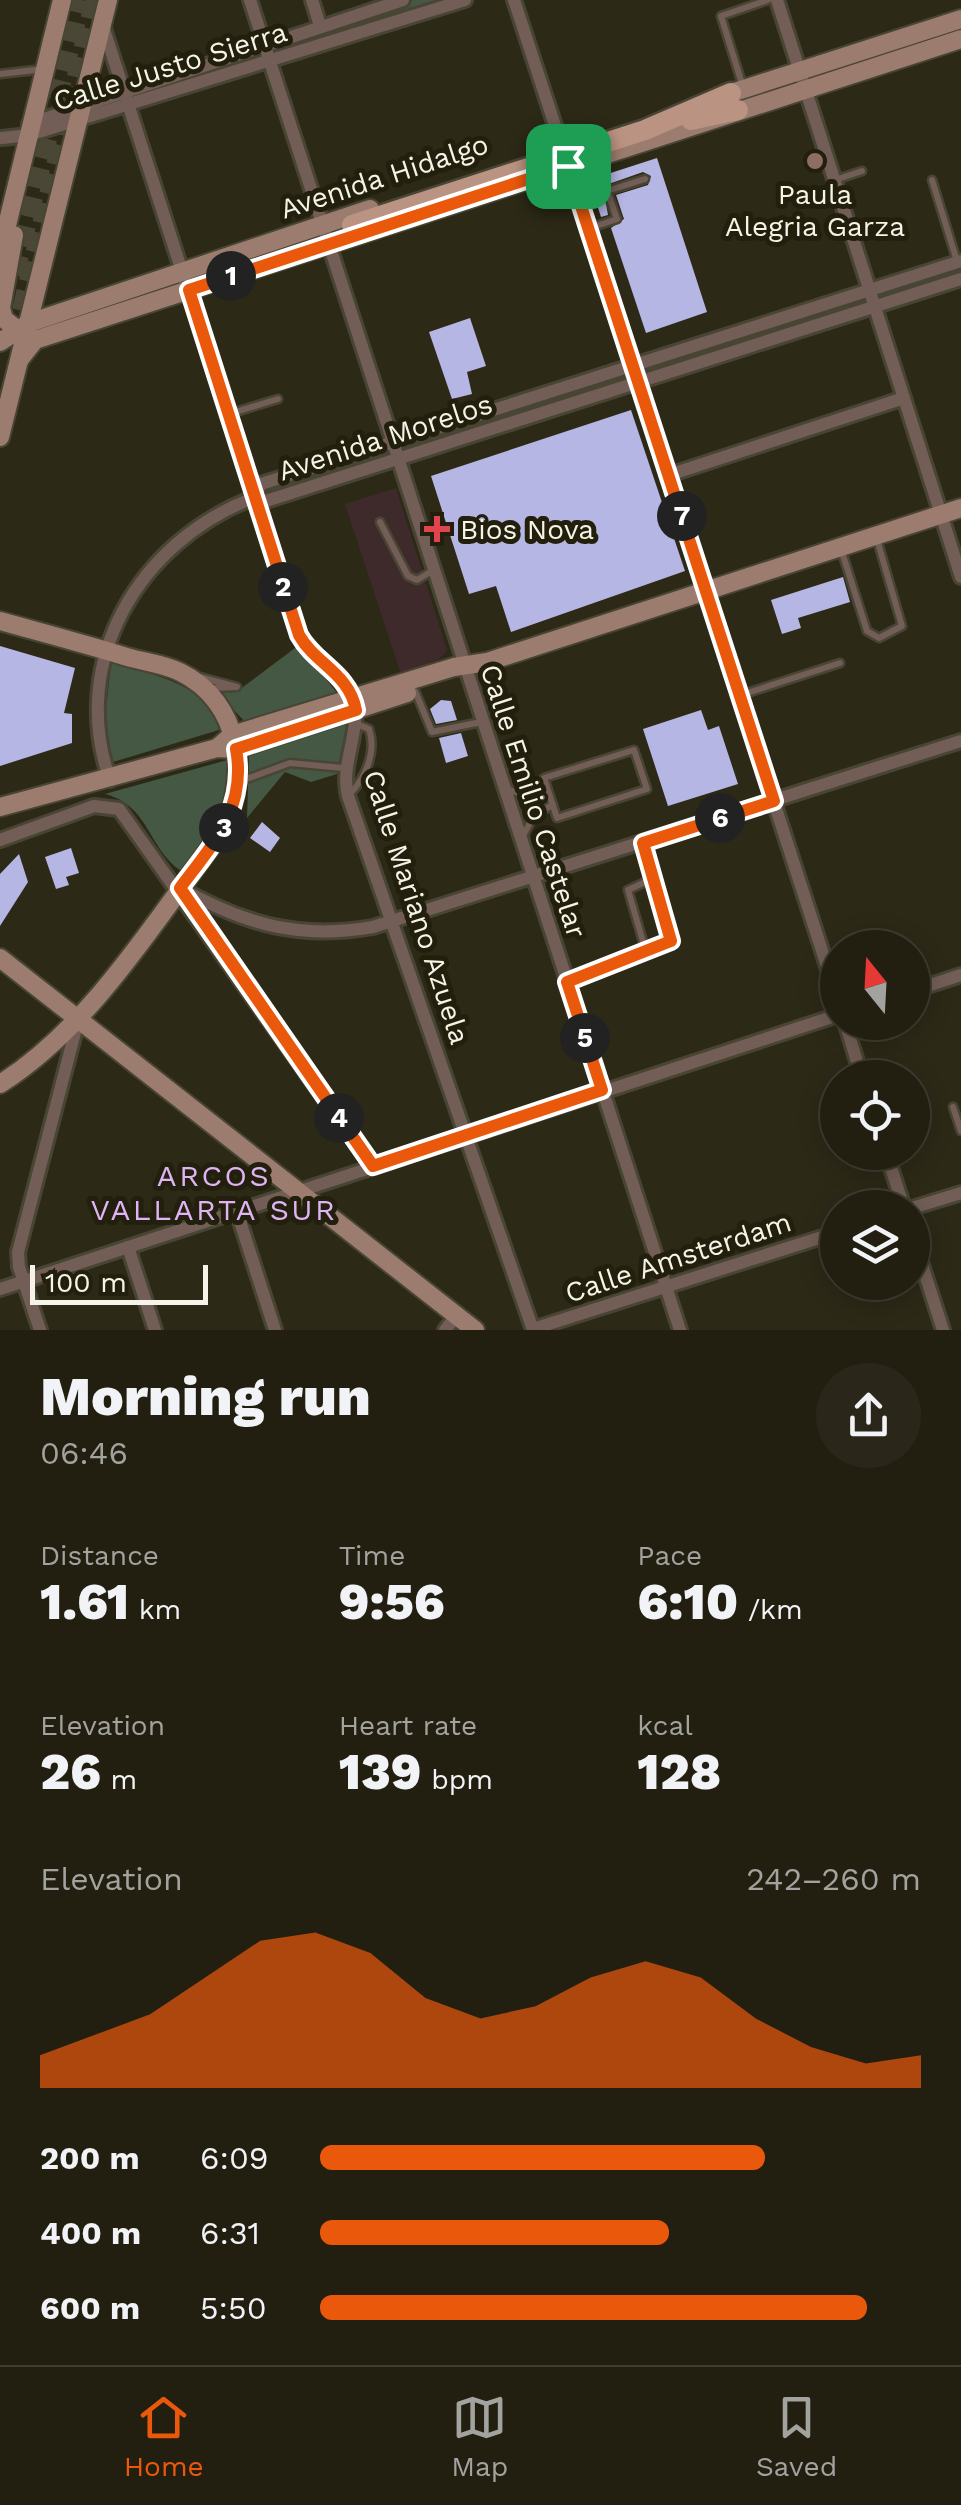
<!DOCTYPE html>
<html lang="en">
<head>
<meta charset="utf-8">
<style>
	body { margin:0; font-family:"Work Sans",sans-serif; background:#2a271a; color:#f1f3f6; height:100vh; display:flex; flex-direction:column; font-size:38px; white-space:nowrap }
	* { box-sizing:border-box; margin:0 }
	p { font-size:32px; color:#a2a29f }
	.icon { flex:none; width:55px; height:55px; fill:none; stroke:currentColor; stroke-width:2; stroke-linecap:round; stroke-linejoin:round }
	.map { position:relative; height:1330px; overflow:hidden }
	.side { display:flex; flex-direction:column; background:#221f11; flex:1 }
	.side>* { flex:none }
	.needle { width:65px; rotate:342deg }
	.tools { position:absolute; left:820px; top:930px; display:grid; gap:20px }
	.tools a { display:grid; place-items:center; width:110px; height:110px; border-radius:50%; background:#221f11; box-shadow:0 5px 25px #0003,0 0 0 2px #3f3d31; font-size:50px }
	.scale { position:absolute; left:30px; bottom:25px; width:178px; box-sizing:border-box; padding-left:10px; border:5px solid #f6f4e8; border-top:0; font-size:28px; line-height:35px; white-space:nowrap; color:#f6f4e8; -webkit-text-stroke:8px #231f0d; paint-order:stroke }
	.pin { position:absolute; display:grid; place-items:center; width:85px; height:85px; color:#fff; margin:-42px; border-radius:20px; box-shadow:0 5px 15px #0006 }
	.km { position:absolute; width:50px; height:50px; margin:-25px; border-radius:50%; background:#222; color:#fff; font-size:28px; line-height:50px; text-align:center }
	.round { display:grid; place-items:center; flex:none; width:105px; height:105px; border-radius:52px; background:#2a271a }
	.overview { display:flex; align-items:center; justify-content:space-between; height:170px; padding:0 40px }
	h1 { font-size:55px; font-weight:800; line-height:75px }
	.metrics { display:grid; grid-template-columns:repeat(3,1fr); gap:15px; height:170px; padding:10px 40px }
	.metrics div { display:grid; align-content:center }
	.metrics b { font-size:50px; font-weight:800 }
	.metrics small { font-size:28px; font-weight:400 }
	.metrics p { font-size:28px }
	.chart { height:280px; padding:20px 40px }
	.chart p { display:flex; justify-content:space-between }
	.chart svg { width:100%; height:180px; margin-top:10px; fill:#ea580c; opacity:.7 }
	ul { padding:0 40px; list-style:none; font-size:32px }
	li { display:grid; grid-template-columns:160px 120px 1fr; align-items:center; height:75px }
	li i { height:25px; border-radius:12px; background:#ea580c }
	.tab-bar { display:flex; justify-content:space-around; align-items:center; height:140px; border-top:2px solid #3f3d31; background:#221f11; font-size:28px; color:#a2a29f }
	.tab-bar a { display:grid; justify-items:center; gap:5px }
	.tab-bar .current { color:#ea580c }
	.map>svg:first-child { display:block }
</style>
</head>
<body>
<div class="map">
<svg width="961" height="1330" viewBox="0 0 961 1330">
	<rect width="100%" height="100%" fill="#2d2917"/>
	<!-- education -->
	<path fill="#3e2a2b" d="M396,488l51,162 -8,9 -38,15 -56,-170z"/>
	<!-- green -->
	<g fill="#445843">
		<path d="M403,0h62l-325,101 -7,-13z"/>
		<path d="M961,264v11l-82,26 -3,-10z"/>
		<path d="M852,299l3,10 -209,68 -4,-9z"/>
		<path d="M609,377l3,10 -201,64 -3,-9z"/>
		<path d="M378,452l2,7 -108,36 -2,-8z"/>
		<path d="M299,645l39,49 -92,29 -28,-30 21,-3z"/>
		<path d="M111,662c37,12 100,21 108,68l-106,32 -9,-33z"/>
		<path d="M345,724l3,7 -11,43 -26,8 -26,-10 -38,46 2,-63z"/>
		<path d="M231,759c8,33 -22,96 -51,111 -32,-22 -31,-65 -75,-76z"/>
	</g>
	<!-- building -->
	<g fill="#b6b6e4">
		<path d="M657,158l50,154 -61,21 -35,-105 13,-9 -8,-24 32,-10 3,-9 -8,-4 -40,14 5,29 -7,2 -12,-37z"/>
		<path d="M470,318l16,48 -19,6 5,22 -20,5 -23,-67z"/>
		<path d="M631,410l54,161 -174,61 -15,-46 -27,8 -38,-118z"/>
		<path d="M843,577l7,25 -52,16 3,10 -19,6 -11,-34z"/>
		<path d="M0,646l75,22 -11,45 8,1v29l-72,23z"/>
		<path d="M441,700l10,1 6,19 -21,4 -6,-15z"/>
		<path d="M701,710l7,20 11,-4 19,58 -70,22 -25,-77z"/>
		<path d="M461,733l7,23 -22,7 -7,-25z"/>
		<path d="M262,822l18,16 -10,14 -20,-14z"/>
		<path d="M71,848l8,25 -13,4 3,8 -13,4 -11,-32z"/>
		<path d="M19,854l9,28 -28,44v-52z"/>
	</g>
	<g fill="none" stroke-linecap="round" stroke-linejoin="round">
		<!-- primary-tunnel -->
		<g stroke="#4b4736" stroke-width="20" stroke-dasharray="20 10" stroke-linecap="butt">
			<path d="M14,275l67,-275"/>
			<path d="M15,340l80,-340"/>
			<path d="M18,347l16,-17 318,-105"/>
		</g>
		<defs>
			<g id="lane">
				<path d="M0,74l44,-5"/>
				<path d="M743,87l-22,-71 47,-16"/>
				<path d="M835,180l27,-9"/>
				<path d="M932,180l25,81"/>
				<path d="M590,228l27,-9 -10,-28 38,-12"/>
				<path d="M229,414l49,-15"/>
				<path d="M380,522l28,54 9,4 15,-9"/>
				<path d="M841,549l26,82 12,7 23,-12 -26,-90"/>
				<path d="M200,677l37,10 -25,1"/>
				<path d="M415,691l17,41 49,-10"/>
				<path d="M741,695l99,-32"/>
				<path d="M634,750l13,39 -90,29 -13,-40z"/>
				<path d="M241,781l49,-18 53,5"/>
				<path d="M505,789l33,9 11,-3"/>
				<path d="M349,795c16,-16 28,-43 20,-66l-12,-5"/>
				<path d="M521,839l14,-25 18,-9"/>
				<path d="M643,843l29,91v4l-26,14 -18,-62 26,-12"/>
				<path d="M568,981l78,-29"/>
				<path d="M953,1107l8,24"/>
			</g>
			<g id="street">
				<path d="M250,0l430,1330"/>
				<path d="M312,0l8,26"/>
				<path d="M514,0l48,147"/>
				<path d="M777,0l184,577"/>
				<path d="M103,26l196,609c13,24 42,33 52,59 14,33 -12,67 -3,102l185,534"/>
				<path d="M29,124l374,-124"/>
				<path d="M2,138l27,-3 436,-135"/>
				<path d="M568,166l270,834"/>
				<path d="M669,475l235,-77"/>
				<path d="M253,498l8,-14 700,-223"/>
				<path d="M253,498l13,3 695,-222"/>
				<path d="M110,780c-42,-119 29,-238 143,-282"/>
				<path d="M0,840l94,-34 25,3 254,358"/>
				<path d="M180,888c64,36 119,52 193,39l588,-186"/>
				<path d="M912,991l49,-16"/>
				<path d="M845,1022l17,56"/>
				<path d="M886,1152l18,56"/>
				<path d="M912,1208l49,-15"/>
				<path d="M237,1212l38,118"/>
				<path d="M912,1234l31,96"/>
				<path d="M128,1247l27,83"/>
				<path d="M0,1289l838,-274"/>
				<path d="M533,1329l305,-97"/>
				<path d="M40,1330l-21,-63 -1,-15 60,-231"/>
				<path d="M445,1330l12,-15"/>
			</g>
			<g id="secondary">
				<path d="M719,97l242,-78"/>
				<path d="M14,235l-13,73 3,11 15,12"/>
				<path d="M0,254l62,-254"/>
				<path d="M0,342l29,-19 341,-114"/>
				<path d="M20,359l15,-19 926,-301"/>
				<path d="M0,437l108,-437"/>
				<path d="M0,621c43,12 85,23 127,36 17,5 37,7 53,15 62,30 70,107 41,161 -64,85 -130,194 -221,251"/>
				<path d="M217,748l15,-13 222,-68 33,-5 474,-154"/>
				<path d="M0,807l217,-59 19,1 171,-56"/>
				<path d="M0,958l475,372"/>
			</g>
			<g id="primary">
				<path d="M691,120l47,-10"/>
				<path d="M352,225l293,-95 86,-37"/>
			</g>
		</defs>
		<!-- lane casing -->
		<use href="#lane" stroke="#494534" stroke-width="11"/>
		<!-- street casing -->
		<use href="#street" stroke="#494534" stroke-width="18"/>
		<!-- secondary casing -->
		<use href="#secondary" stroke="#494534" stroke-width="22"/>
		<!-- primary casing -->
		<use href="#primary" stroke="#494534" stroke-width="25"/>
		<!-- lane -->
		<use href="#lane" stroke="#725e56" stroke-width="6"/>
		<!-- street -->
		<use href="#street" stroke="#725e56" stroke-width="12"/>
		<!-- secondary -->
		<use href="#secondary" stroke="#9c7c6f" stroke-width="18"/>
		<!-- primary -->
		<use href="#primary" stroke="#bb9382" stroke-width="20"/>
	</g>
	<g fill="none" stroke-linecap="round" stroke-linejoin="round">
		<defs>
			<path id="route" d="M568,166l206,635 -131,42 28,98 -104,41 35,108 -229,76 -193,-278c33,-44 67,-80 56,-139l120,-39c-7,-37 -41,-46 -57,-75l-110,-345z"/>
		</defs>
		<!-- route casing -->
		<use href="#route" stroke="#fff" stroke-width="20"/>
		<!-- route -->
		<use href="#route" stroke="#ea580c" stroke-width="12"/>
	</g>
	<!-- markers -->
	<circle fill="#8d6e63" stroke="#231f0d" stroke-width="4" cx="815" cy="161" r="10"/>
	<path fill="#e0444e" stroke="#231f0d" stroke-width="4" d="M432 514h10v10h10v10h-10v10h-10v-10h-10v-10h10z"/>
	<g text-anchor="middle" stroke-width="10" stroke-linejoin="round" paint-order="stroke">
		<!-- street labels -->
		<g font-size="28" fill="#f6f4e8" stroke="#231f0d">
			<text transform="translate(170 66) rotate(-17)" y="10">Calle Justo Sierra</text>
			<text transform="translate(384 176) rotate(-18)" y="10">Avenida Hidalgo</text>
			<text transform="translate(385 437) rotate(-18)" y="10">Avenida Morelos</text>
			<text transform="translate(534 801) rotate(72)" y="10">Calle Emilio Castelar</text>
			<text transform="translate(417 907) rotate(72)" y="10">Calle Mariano Azuela</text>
			<text transform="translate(678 1257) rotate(-18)" y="10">Calle Amsterdam</text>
		</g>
		<!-- poi labels -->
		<g font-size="28" fill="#f6f4e8" stroke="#231f0d">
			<text x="815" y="204">Paula<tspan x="815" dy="32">Alegria Garza</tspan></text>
			<text x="460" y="539" text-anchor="start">Bios Nova</text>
		</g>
		<!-- neighbourhood labels -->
		<g font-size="30" letter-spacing="2.5" fill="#dfb4f5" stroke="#231f0d">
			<text x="214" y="1186">ARCOS<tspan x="214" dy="34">VALLARTA SUR</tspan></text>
		</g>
	</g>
</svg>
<div class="tools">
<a><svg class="needle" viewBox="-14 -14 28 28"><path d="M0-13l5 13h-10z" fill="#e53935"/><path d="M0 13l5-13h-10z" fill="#a2a29f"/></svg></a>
<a><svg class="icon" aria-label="locate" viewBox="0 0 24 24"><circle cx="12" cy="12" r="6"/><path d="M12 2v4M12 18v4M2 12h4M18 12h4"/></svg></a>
<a><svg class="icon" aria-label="layers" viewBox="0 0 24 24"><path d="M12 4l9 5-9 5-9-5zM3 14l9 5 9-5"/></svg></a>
</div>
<div class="scale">100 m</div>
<div class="pin" style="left:568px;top:166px;background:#1e9e55"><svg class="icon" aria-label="arrive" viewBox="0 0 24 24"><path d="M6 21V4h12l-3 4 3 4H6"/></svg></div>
<b class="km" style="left:231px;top:276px">1</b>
<b class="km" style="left:283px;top:587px">2</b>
<b class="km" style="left:224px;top:828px">3</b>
<b class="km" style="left:339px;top:1118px">4</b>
<b class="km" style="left:585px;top:1038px">5</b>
<b class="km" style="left:720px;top:818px">6</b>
<b class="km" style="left:682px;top:516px">7</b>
</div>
<section class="side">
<div class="overview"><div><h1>Morning run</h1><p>06:46</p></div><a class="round"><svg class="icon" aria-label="share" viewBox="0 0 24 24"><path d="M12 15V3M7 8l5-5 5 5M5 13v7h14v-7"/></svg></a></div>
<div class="metrics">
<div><p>Distance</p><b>1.61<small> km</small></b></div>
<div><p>Time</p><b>9:56</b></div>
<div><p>Pace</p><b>6:10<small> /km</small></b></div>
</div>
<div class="metrics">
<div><p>Elevation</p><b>26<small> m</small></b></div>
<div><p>Heart rate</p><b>139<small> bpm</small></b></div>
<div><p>kcal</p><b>128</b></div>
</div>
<div class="chart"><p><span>Elevation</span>242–260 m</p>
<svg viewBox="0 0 160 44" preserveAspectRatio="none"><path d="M0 44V36L10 31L20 26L30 17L40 8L50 6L60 11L70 22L80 27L90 24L100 17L110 13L120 17L130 27L140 34L150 38L160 36V44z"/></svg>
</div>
<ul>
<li><b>200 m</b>6:09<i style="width:74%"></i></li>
<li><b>400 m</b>6:31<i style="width:58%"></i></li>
<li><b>600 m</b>5:50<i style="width:91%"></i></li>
</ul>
</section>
<nav class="tab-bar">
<a class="current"><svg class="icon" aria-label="home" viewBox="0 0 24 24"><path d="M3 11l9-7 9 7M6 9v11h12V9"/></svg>Home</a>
<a><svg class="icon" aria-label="map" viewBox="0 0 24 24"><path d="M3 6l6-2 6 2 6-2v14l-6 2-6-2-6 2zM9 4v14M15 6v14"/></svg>Map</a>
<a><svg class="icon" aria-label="saved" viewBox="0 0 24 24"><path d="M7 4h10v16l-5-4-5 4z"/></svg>Saved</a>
</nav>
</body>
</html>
